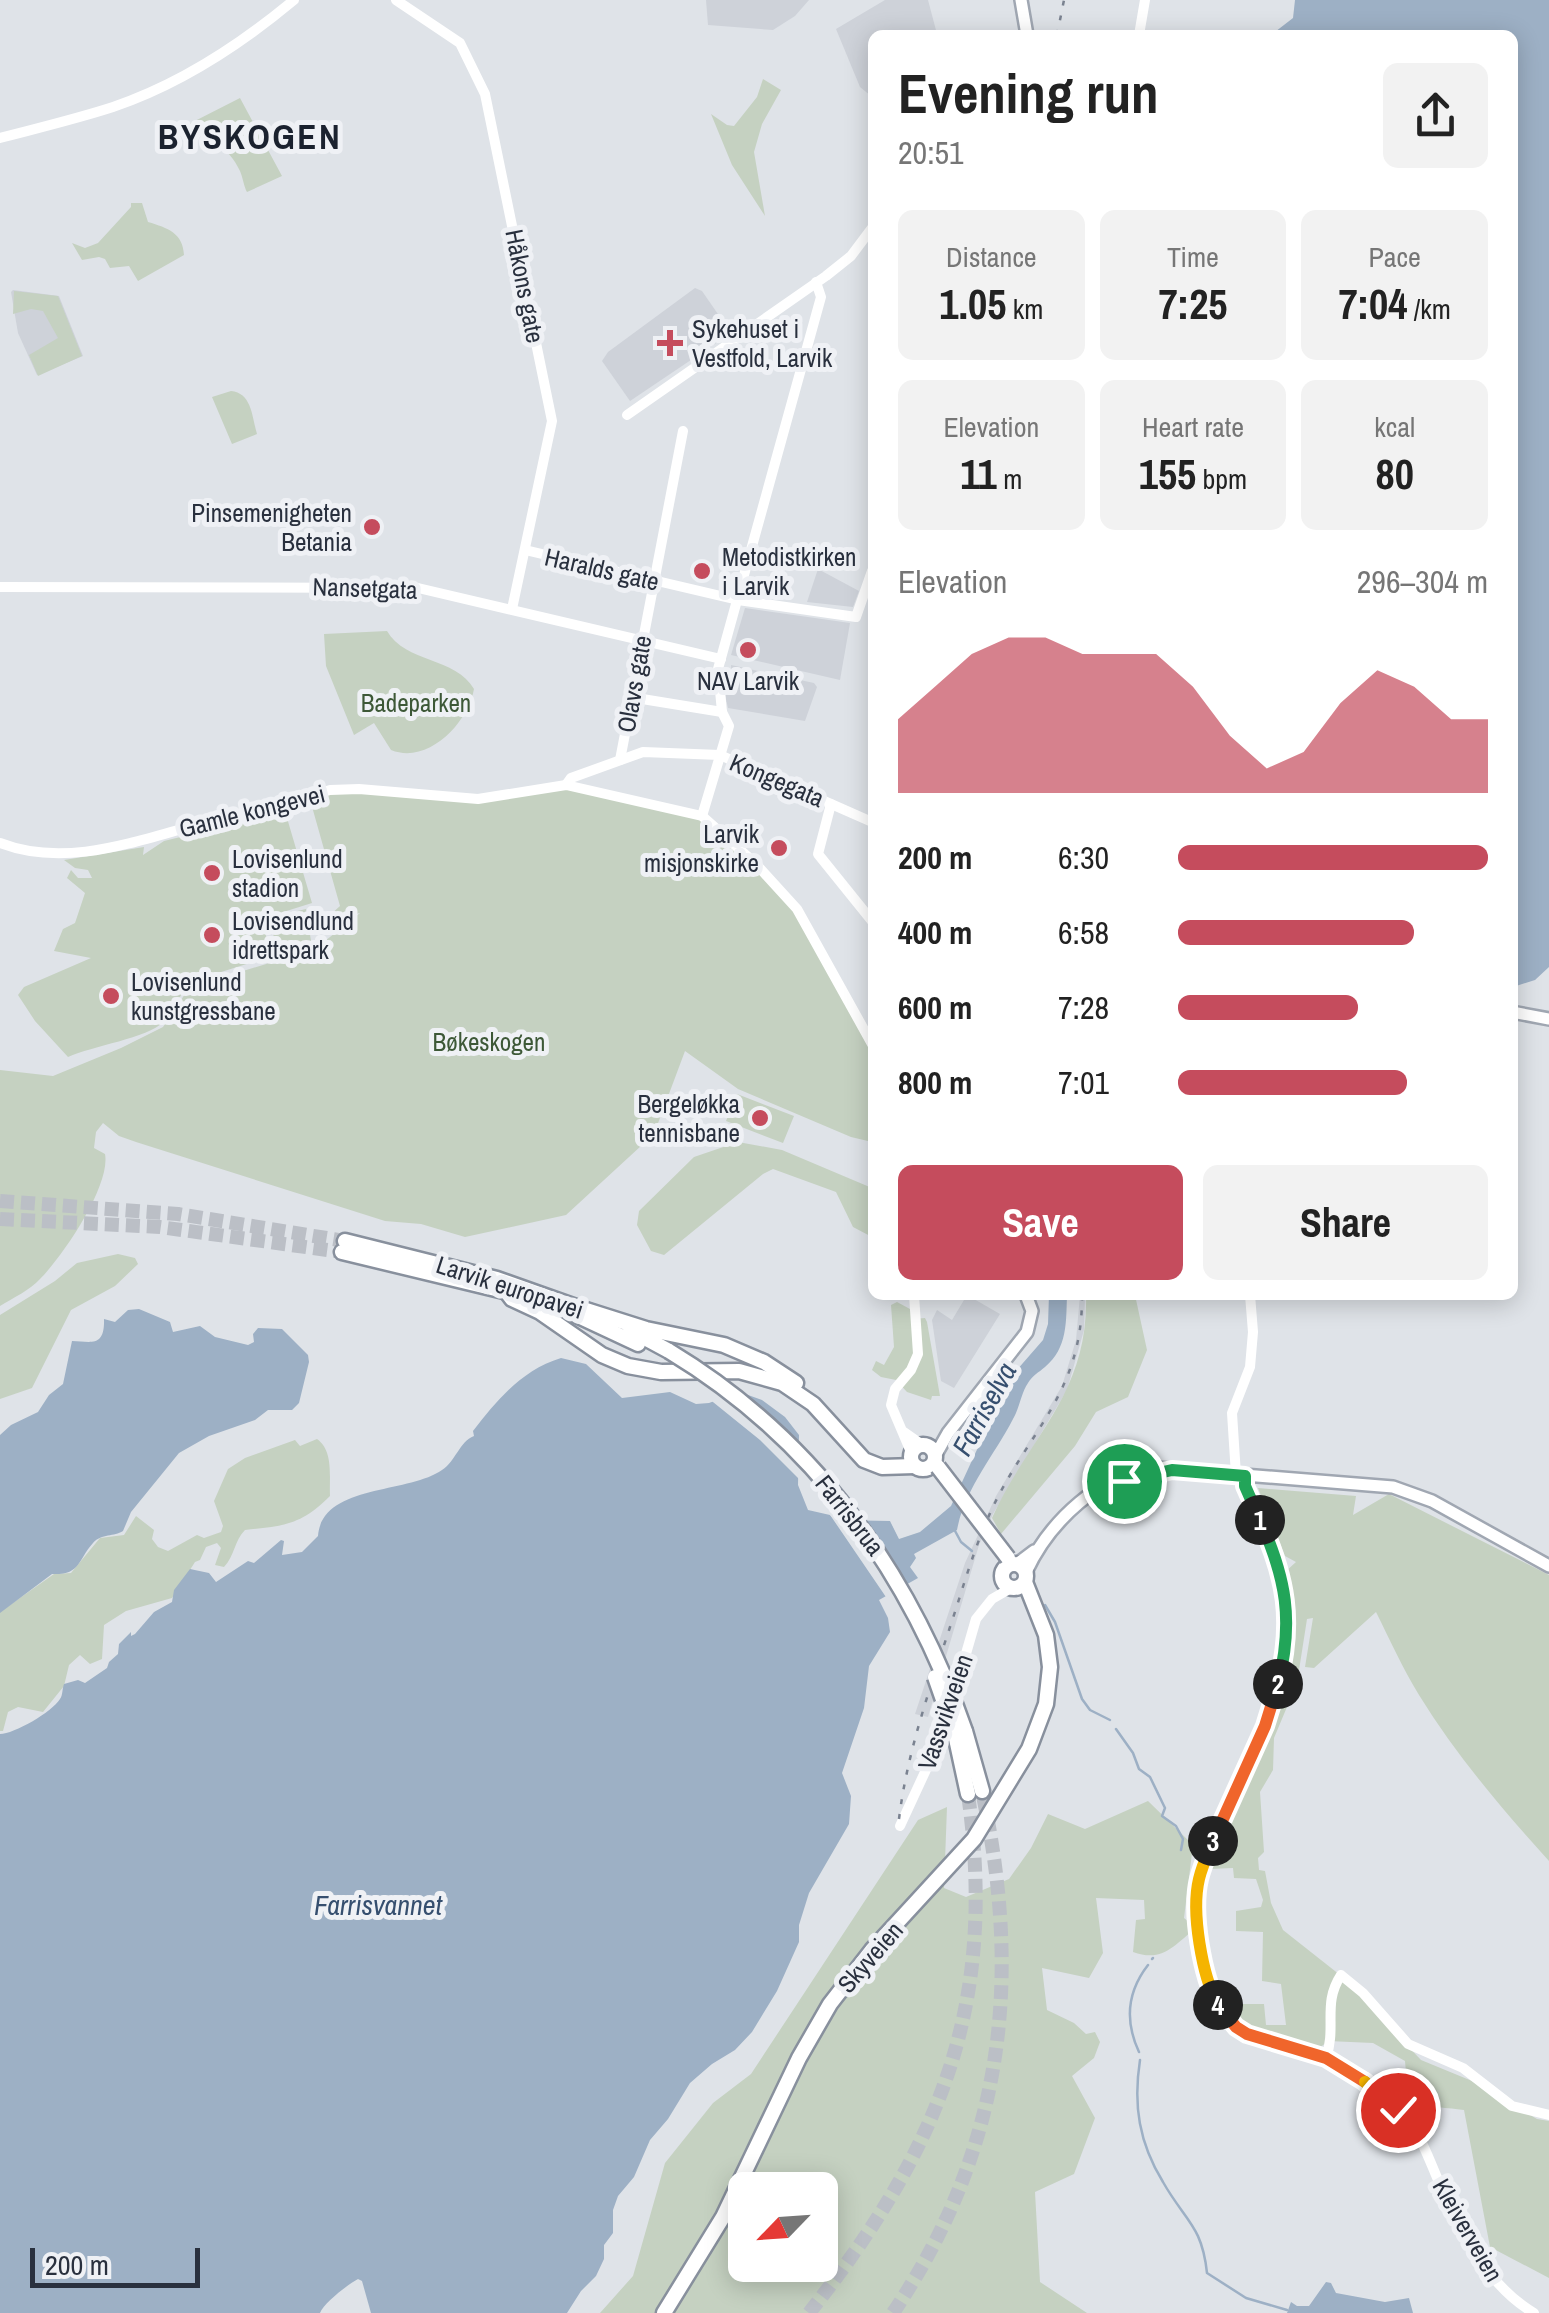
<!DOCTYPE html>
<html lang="en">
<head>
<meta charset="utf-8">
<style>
	body { margin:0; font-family:"Archivo Narrow",sans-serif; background:#f2f2f2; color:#222; height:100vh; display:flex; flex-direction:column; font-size:38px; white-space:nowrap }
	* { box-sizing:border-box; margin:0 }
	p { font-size:32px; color:#767676 }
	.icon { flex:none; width:55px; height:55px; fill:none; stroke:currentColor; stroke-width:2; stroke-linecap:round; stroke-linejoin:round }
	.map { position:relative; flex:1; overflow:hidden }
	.details { position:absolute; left:868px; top:30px; width:650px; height:1270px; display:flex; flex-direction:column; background:#fff; border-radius:15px; box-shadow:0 5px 25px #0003 }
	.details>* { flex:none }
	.needle { width:65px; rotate:245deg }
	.controls { position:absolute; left:728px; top:2172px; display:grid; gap:20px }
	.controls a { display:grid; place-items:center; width:110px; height:110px; border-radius:15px; background:#fff; box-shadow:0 5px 25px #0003; font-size:50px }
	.scale { position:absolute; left:30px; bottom:25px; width:170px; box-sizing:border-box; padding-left:10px; border:5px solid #29303e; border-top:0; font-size:28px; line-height:35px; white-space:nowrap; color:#29303e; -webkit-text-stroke:8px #eff1f5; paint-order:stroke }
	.pin { position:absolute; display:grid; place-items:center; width:85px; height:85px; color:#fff; margin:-42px; border:5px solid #fff; border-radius:50%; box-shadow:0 2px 10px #0007 }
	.km { position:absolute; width:50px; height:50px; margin:-25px; border-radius:50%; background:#222; color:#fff; font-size:28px; line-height:50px; text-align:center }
	.round { display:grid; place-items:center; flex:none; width:105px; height:105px; border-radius:15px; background:#f2f2f2 }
	.headline { display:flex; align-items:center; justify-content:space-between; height:170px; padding:0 30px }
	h1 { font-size:55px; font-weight:800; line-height:75px }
	.figures { display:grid; grid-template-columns:repeat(3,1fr); gap:15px; height:170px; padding:10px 30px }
	.figures div { display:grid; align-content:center; border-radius:15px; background:#f2f2f2; text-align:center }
	.figures b { font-size:42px; font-weight:800 }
	.figures small { font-size:28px; font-weight:400 }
	.figures p { font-size:28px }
	.chart { height:280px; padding:20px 30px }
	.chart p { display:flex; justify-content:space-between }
	.chart svg { width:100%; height:180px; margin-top:10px; fill:#c54c5d; opacity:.7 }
	.action { display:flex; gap:20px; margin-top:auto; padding:20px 30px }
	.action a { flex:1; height:115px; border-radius:15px; background:#c54c5d; color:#fff; font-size:40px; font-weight:800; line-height:115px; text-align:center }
	.action a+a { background:#f2f2f2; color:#222 }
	ul { padding:0 30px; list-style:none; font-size:32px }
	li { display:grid; grid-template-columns:160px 120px 1fr; align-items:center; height:75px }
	li i { height:25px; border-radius:12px; background:#c54c5d }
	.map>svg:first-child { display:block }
</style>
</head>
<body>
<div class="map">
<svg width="1549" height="2313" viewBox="0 0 1549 2313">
	<rect width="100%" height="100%" fill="#dfe3e8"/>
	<!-- built -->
	<g fill="#ced2d9">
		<path d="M706,0h103l-14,16 -22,14 -65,-5z"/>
		<path d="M885,0h43l9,34 -65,1 -1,61 -11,-9 -24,-58z"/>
		<path d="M695,288l7,3 29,42 -101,68 -28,-40 6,-9z"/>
		<path d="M13,290l46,6 24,60 -46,19 -19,-42 -7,-41z"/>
		<path d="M818,569l41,22 -6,16 -46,-5z"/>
		<path d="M745,608l105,15 -10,57 -109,-25z"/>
		<path d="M731,665l83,18 3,4 -12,34 -77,-13 -5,-22 9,-3z"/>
		<path d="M967,1295l33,19 -46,74 -13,-7 -9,-61 5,-10 15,10z"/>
		<path d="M1080,1295h5l-1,35 -17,60 -74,124 -14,31 -51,172 -13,-3 50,-151 31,-67 66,-110 14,-46z"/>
	</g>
	<!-- green -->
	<g fill="#c5d1c1" fill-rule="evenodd">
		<path d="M763,79l18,11 -19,34 -8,28 11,64 -33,-51 -21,-51 16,11 7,1 23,-29z"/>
		<path d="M240,98l42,78 -35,16c-3,-5 -4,-14 -7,-21 -11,-24 -32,-35 -55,-45z"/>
		<path d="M131,203h11l6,19c20,6 35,11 36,33l-46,26 -9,-15 -19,2 -5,-9 -6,-2 -17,3 -10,-17 13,5 13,-5 33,-36z"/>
		<path d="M14,291l44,5 24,60 -44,20 -9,-21 29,-17 -15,-27 -12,-2 -18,5z"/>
		<path d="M231,391c21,2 21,26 26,43l-25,10 -20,-47z"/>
		<path d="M387,631c18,32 69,26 87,58 -6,34 -46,76 -83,61l-17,-27 -20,12 -28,-69 -2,-32z"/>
		<path d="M554,784l148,32 95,93 75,135v98l-21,-5 -113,-48 -53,-38 -31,83 -88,81 -101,22 -44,-13 -36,-3 -249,-79 -17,-6 -16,-13 -7,9 -2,16 11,6c6,31 -42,102 -65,125 -10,11 -27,19 -40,27v-236l53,6 68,-28 42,-21 26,-39 -4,1c-7,10 -13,24 -22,33 -15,16 -71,24 -95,35l-33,-36 -17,-26 6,-8 67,-29 -37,-7 9,-22 12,-6 10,-30 -18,-15 4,-8 7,8h14l-4,-8 -13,-2 -11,-8 80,-13 -1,8 21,-14 116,-28 7,5 25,85 -51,16 11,37 -54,17 -27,14 124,-38 45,-36 -24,6 -7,-3 11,-10 -31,-110 21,-6 116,9z"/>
		<path d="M306,909l5,32 -32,12 -11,-35z"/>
		<path d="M737,1094l57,22 -11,27 -57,-22z"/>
		<path d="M738,1142l44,8 90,38v49l-19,-10 -17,-35 -63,-23 -10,5 -99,81 -13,-4 -14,-26 2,-14 55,-54z"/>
		<path d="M118,1254l17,4 3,6 -23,22 -44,24 -39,78 -32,11v-84l55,-34 22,-18z"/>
		<path d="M1086,1295h49l12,55 -19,47 -32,15 -21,34 -74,88 -9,-16c36,-81 97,-123 94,-223z"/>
		<path d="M897,1302l13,7 3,10 12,-1 2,4 13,74h-8l-1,4 -24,-8 -11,-12 -15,-3 -9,-7 4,-9 8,4 10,-18 -3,-42z"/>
		<path d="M317,1439c17,12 12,38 13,57 -29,29 -46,30 -85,34 -11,11 -10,25 -21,37l-9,-2 6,-17 -4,-5 -11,4 -6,13 -5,2 -23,36 -46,13 -22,14 -2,34 -12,5 -10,-9 -11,10 -5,21 -21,26 -25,-5 -10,5 -5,19h-3v-119l54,-38 17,-1 29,-35 24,-3 12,-19 18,14 -2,9 6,8 10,4 29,-16 7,3 17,-6 2,-6 -9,-25 14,-32 17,-11 50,-18 5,6z"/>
		<path d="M1258,1488l98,8 -3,19 36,-21 160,81v286c-47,-52 -93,-106 -130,-166 -16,-26 -29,-55 -43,-83l-62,56 -9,-1 8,-49 -6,1 -10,64 -23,55 -1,32 -13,22 4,60 -6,6 1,12 6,1 6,32 12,27 57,45 81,85 51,21 65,38 12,2v157l-59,-31 -26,-137c-46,-6 -55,2 -59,-49l-32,-18 -45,-2 -11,9c-43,-10 -79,-15 -101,-57l3,-4 20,15h25l2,21h20l-5,-41 -19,-3 1,-49 -27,-1v-20l25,-4 2,-7 -7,-21 -22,-1 -1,-10 -24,1c13,-26 23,-52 34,-79 27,-68 66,-144 42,-218l11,-10 -11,-6z"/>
		<path d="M1148,1801l45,44 -9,73 12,10c-22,17 -33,35 -63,24l3,-32 9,-1 -1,-19 -48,-2 7,55 -14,25 -47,-10 5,42 27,13 12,11 9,-2 5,10 -6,16 -22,18 23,42 -21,56 -39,18 5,90 47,31h-487l33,-37 32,-113 48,-60 38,-29 167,-254 29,-13 -3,81 22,9 43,-18 22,-31 17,-34 37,15zM745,2190h75v75h-75z"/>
	</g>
	<!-- water -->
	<g fill="#9db0c5">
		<path d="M1295,0h254v967l-14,13 -22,7 -1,-952h-241l22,-17z"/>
		<path d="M1049,1295h18c-1,26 1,53 -22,72 -7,6 -12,8 -17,16 -7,10 -8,24 -15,36 -19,37 -48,69 -56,111l-43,24 2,4 -6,9 8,11 -39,22 9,18 2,14 -21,34 -5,42 -22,65 9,23 -2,28 -40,69 -10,32v17l-22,49 -25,41 -17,18 -23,14 -22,19 -22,36 -18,21 -16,37 -16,19 -5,14v23l-9,12v14l-8,17 -15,15 -14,22h-196l-9,-32 -4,-2c-11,6 -34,24 -38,34h-320v-579c14,0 52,-22 60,-35 3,-4 2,-10 4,-15l14,-4 7,3 22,-15 2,-6 9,-8 1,-10 12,-12v4l4,-2 19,-22 18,-10 2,-12 16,-21 19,4 7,9 32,-21 6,2 27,-23 3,1 -2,14 20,-3 16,-16c4,-52 90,-42 124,-66 14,-9 17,-28 32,-34l-1,-5c25,-32 49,-61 88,-73l25,6 36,34 48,-6 26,12 13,-1 24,-9 15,1 14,5 23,17 14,18 -1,50 10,25 22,5 5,5 55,1 9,18 21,-7 31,-26 59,-128 33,-38 5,-16z"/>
		<path d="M139,1309l31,13 3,10 27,-6 15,11 33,8 6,-3 -1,-8 5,-6 24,1 26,26 1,7 -10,41 -7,7h-24l-13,10 -46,16 -30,17 -48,59 -8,19c-9,6 -21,2 -30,12 -16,18 -12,32 -41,31l-52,39v-178l11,-10 27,-13 11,-17 14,-11 9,-43c17,0 33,8 32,-22l11,3 13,-12z"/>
		<path d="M1326,2282l5,1 5,10 49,9 24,-4 4,15h-126l4,-11 6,4h12z"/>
	</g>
	<!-- pier -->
	<g fill="#dfe3e8">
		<path d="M735,1389l71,62 -3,32 -43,-43 -52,-42 13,-7z"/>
		<path d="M826,1509l11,6 25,1 48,73 -22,11z"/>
	</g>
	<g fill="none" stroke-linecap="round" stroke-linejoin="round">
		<!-- stream -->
		<g stroke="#9db0c5" stroke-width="2.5">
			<path d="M954,1529l7,13 11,9"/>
			<path d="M1045,1605l10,17 27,77 8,11 20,10"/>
			<path d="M1116,1729l17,24 6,16 11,8 15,31 -3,8 14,10 7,13 -2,11"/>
			<path d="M1152,1959l1,-1"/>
			<path d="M1139,2052c-14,-30 -12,-60 9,-87"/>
			<path d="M1140,2060c-7,45 -1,83 23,122 22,39 39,43 44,91l39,25 41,12"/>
		</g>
		<!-- highway-tunnel -->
		<g stroke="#bbbfc6" stroke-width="14" stroke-dasharray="14 7" stroke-linecap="butt">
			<path d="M0,1201l178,13 167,27"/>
			<path d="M0,1219l160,8 182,25"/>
			<path d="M809,2313c130,-164 189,-306 159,-519"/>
			<path d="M893,2313c110,-164 130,-331 89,-522"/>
		</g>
		<defs>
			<g id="primary">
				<path d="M1021,0l6,35"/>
				<path d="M1512,1012l37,7"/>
				<path d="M935,1456l13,-23 79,-101 5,-21 -6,-16"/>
				<path d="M1017,1564l17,-13"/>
				<path d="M1026,1572c23,-50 75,-100 131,-104l236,19 39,14 117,65"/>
			</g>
			<g id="highway">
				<path d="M345,1241l152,38 96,34"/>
				<path d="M342,1252l166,40"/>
				<path d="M506,1291l6,8 28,13 62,43 26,11 33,6 78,-1 43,12 31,21 51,56 18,7 33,-1"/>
				<path d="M586,1310l60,19 78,16 40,17 32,21"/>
				<path d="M576,1315l62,29"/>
				<path d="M630,1330l39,21"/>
				<circle cx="923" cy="1457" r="12"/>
				<circle cx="1014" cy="1576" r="12"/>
				<path d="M965,1731l17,60"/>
				<path d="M955,1734l13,60"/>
				<path d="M664,2313l59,-96 76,-159 31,-54 42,-54 102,-111 55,-90 17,-45 4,-37 -4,-32 -21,-53"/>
			</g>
		</defs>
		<!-- primary casing -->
		<use href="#primary" stroke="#a0a7b2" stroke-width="16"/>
		<!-- highway casing -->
		<use href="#highway" stroke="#88909d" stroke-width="19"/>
		<!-- secondary -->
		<g stroke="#fff" stroke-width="10">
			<path d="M396,0l64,43 25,51 67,327 -40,188"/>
			<path d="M1139,35l6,-35"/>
			<path d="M0,138c38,-10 76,-19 113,-31 68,-23 127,-62 181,-107"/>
			<path d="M627,415l199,-139 25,-20 21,-28"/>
			<path d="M525,550l213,50 118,17 16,-46"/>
			<path d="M0,587l418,1 303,71"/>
			<path d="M630,697l92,15"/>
			<path d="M620,760l63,-329"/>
			<path d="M566,785l5,-7 72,-26 77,3 152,67"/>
			<path d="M831,804l-13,50 54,67"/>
			<path d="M702,816l27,-90 -7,-14 -4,-43 103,-372 -5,-15"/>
			<path d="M0,843c64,25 133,-1 196,-18 45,-11 89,-23 134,-35l29,-1 119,10 88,-14 136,31 54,48 41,45 75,135"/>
			<path d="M904,1432l17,12"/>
			<path d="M911,1452l-20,-47 4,-16 16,-19 7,-16 -4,-59"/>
			<path d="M1236,1475l-4,-62 18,-46 3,-35 -3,-37"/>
			<path d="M1245,1475c-2,19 13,40 20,57 20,46 27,90 16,140 -11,53 -37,100 -59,149 -9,20 -21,41 -24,63 -4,23 1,46 4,68 4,23 8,46 23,64 21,25 53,25 83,34 36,11 75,40 99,69 14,17 22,40 31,61 22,49 48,105 96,133"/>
			<path d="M900,1826l43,-93 33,-114 16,-20 19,-11"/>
			<path d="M1326,2058c11,-32 -4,-54 15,-83l22,18 45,51 55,24 49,38 37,9"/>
		</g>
		<!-- primary -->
		<use href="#primary" stroke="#fff" stroke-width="11"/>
		<!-- highway -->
		<use href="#highway" stroke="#fff" stroke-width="14"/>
		<!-- rail -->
		<g stroke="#7a8290" stroke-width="2.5" stroke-dasharray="5 10" stroke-linecap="butt">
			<path d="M1057,35l7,-35"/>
			<path d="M899,1819c8,-66 30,-128 51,-192 13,-39 24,-79 41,-116 37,-80 92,-118 91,-216"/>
		</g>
		<defs>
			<g id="highway-bridge">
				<path d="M669,1351c146,88 241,222 296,380"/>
				<path d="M938,1467l70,91"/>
				<path d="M935,1677l20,57"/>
			</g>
		</defs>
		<!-- highway-bridge casing -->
		<use href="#highway-bridge" stroke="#88909d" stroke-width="19" stroke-linecap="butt"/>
		<!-- highway-bridge -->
		<use href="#highway-bridge" stroke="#fff" stroke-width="14"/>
	</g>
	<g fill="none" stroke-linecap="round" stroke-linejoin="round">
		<defs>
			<path id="split-1" d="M1124,1481l48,-11 73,6v10l15,34"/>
			<path id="split-2" d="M1260,1520c26,58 34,101 18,164"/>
			<path id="split-3" d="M1213,1841l52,-115 13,-42"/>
			<path id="split-4" d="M1213,1841c-5,12 -11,25 -14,38 -8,33 3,97 19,126"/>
			<path id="split-5" d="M1218,2005l18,22 11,7 79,24 39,24"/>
			<path id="split-6" d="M1365,2082l33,28"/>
		</defs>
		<!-- split-1 casing -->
		<use href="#split-1" stroke="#fff" stroke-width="20"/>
		<!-- split-2 casing -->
		<use href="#split-2" stroke="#fff" stroke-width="20"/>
		<!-- split-3 casing -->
		<use href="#split-3" stroke="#fff" stroke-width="20"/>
		<!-- split-4 casing -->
		<use href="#split-4" stroke="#fff" stroke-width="20"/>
		<!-- split-5 casing -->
		<use href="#split-5" stroke="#fff" stroke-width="20"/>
		<!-- split-6 casing -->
		<use href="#split-6" stroke="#fff" stroke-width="20"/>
		<!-- split-1 -->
		<use href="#split-1" stroke="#22a559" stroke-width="12"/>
		<!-- split-2 -->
		<use href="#split-2" stroke="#22a559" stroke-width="12"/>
		<!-- split-3 -->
		<use href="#split-3" stroke="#f0652b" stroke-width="12"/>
		<!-- split-4 -->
		<use href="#split-4" stroke="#f5b400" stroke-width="12"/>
		<!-- split-5 -->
		<use href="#split-5" stroke="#f0652b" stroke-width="12"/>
		<!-- split-6 -->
		<use href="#split-6" stroke="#f5b400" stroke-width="12"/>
	</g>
	<!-- markers -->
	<g fill="#c54c5d" stroke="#eff1f5" stroke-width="4">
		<path d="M665 328h10v10h10v10h-10v10h-10v-10h-10v-10h10z"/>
		<circle cx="372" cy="527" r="10"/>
		<circle cx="702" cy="571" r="10"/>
		<circle cx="748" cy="650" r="10"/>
		<circle cx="779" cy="848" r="10"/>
		<circle cx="212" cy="873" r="10"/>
		<circle cx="212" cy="935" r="10"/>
		<circle cx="111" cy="996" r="10"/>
		<circle cx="760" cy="1118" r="10"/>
	</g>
	<g text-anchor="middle" stroke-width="10" stroke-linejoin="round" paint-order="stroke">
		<!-- street labels -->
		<g font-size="25" fill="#29303e" stroke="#eff1f5">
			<text transform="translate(525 286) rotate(79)" y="9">Håkons gate</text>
			<text transform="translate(602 569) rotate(13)" y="9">Haralds gate</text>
			<text transform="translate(365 588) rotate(2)" y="9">Nansetgata</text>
			<text transform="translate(634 684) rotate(-80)" y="9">Olavs gate</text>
			<text transform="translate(777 780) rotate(23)" y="9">Kongegata</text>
			<text transform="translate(252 811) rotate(-14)" y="9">Gamle kongevei</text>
			<text transform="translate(510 1287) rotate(18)" y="9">Larvik europavei</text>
			<text transform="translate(850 1515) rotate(52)" y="9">Farrisbrua</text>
			<text transform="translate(945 1712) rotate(-71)" y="9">Vassvikveien</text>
			<text transform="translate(870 1957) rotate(-49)" y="9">Skyveien</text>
			<text transform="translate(1468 2230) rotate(60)" y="9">Kleiverveien</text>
		</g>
		<!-- poi labels -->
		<g font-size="25" fill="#29303e" stroke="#eff1f5" text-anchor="start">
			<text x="692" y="338">Sykehuset i<tspan x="692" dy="29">Vestfold, Larvik</tspan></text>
			<text x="352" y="522" text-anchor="end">Pinsemenigheten<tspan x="352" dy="29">Betania</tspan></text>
			<text x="722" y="566">Metodistkirken<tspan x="722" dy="29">i Larvik</tspan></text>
			<text x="748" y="690" text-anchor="middle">NAV Larvik</text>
			<text x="759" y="843" text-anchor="end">Larvik<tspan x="759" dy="29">misjonskirke</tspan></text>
			<text x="232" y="868">Lovisenlund<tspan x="232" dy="29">stadion</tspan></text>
			<text x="232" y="930">Lovisendlund<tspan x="232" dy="29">idrettspark</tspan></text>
			<text x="131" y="991">Lovisenlund<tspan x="131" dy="29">kunstgressbane</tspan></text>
			<text x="740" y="1113" text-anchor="end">Bergeløkka<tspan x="740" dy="29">tennisbane</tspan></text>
		</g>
		<!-- park labels -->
		<g font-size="25" fill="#3d5837" stroke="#eff1f5">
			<text x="416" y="712">Badeparken</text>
			<text x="489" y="1051">Bøkeskogen</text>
		</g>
		<!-- water labels -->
		<g font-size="28" font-style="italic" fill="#364f6f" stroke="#eff1f5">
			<text transform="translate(984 1409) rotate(-61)" y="10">Farriselva</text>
			<text x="378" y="1915">Farrisvannet</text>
		</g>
		<!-- district labels -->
		<g font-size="35" font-weight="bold" letter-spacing="2.5" fill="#1b222f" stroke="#eff1f5">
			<text x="250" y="149">BYSKOGEN</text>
		</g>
	</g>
</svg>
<div class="controls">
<a><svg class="needle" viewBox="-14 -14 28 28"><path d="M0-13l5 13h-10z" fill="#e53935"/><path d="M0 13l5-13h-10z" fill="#767676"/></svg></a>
</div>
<div class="scale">200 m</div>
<div class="pin" style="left:1124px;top:1481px;background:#1e9e55"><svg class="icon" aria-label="arrive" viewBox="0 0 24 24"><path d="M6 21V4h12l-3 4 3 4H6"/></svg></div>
<div class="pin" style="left:1398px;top:2110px;background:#d93025"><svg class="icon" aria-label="check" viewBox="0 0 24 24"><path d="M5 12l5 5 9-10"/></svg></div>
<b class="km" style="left:1260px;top:1520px">1</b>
<b class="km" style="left:1278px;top:1684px">2</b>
<b class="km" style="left:1213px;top:1841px">3</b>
<b class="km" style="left:1218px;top:2005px">4</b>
<section class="details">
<div class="headline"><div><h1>Evening run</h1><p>20:51</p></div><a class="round"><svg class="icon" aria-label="share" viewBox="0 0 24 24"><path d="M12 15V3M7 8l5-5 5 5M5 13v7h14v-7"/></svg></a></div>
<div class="figures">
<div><p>Distance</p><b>1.05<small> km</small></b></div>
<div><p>Time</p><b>7:25</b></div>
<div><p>Pace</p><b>7:04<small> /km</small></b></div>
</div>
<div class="figures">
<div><p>Elevation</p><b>11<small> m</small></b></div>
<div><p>Heart rate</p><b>155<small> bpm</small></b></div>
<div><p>kcal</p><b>80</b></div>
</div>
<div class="chart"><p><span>Elevation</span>296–304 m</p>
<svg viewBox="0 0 160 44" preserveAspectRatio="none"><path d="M0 44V26L10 18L20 10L30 6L40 6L50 10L60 10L70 10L80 18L90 30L100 38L110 34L120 22L130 14L140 18L150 26L160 26V44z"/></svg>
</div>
<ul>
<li><b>200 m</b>6:30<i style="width:100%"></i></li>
<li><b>400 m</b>6:58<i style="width:76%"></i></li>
<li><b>600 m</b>7:28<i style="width:58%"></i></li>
<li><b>800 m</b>7:01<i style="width:74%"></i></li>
</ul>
<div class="action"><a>Save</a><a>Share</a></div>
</section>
</div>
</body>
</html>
